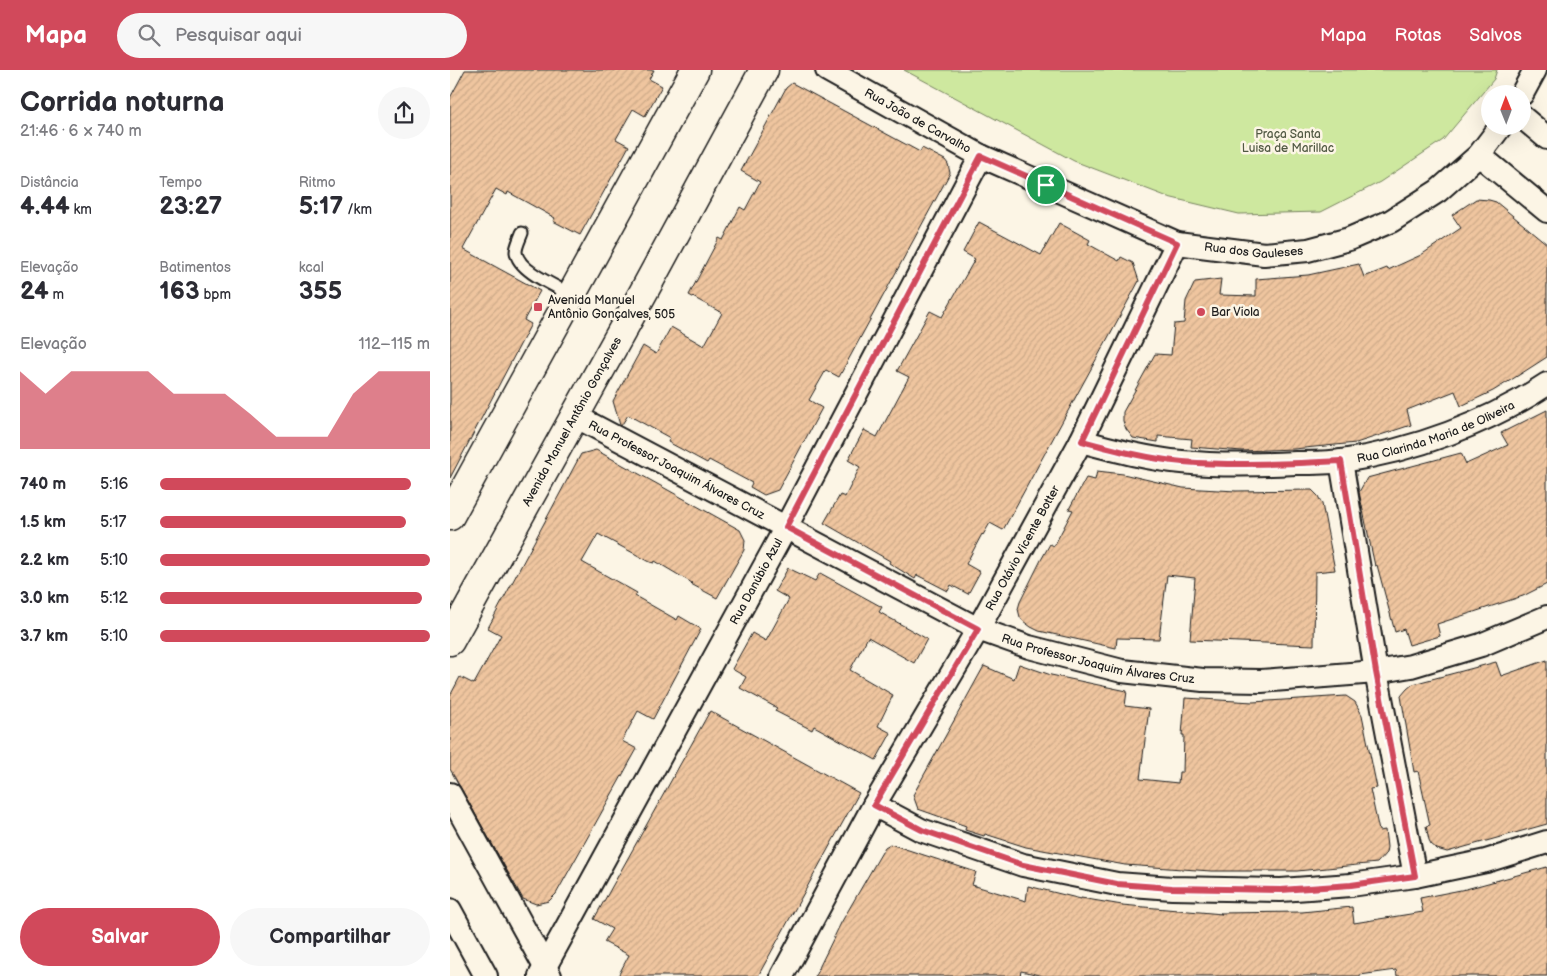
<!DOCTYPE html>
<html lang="pt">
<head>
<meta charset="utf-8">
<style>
	body { margin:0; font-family:"Balsamiq Sans",sans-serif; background:#f7f7f7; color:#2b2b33; height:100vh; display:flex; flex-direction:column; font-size:19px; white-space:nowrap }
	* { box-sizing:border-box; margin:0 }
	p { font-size:16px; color:#7c7c81 }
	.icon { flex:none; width:28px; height:28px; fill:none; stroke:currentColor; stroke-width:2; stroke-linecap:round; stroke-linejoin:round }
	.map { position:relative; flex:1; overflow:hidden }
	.side { display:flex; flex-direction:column; background:#fff; width:450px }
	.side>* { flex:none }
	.needle { width:32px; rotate:359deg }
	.fabs { position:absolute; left:1031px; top:15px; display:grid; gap:10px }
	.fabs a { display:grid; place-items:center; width:50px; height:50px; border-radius:50%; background:#fff; box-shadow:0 5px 20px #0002; font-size:25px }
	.pin { position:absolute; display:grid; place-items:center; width:42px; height:42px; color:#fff; margin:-21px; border:2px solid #fff; border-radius:50%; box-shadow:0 1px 5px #0007 }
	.round { display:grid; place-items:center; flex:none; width:52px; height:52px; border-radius:26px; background:#f7f7f7 }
	.summary { display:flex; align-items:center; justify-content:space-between; height:85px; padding:0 20px }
	h1 { font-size:28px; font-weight:700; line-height:38px }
	.stats { display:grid; grid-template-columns:repeat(3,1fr); gap:8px; height:85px; padding:5px 20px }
	.stats div { display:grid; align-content:center }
	.stats b { font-size:25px; font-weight:700 }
	.stats small { font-size:14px; font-weight:400 }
	.stats p { font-size:14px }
	.chart { height:140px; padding:10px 20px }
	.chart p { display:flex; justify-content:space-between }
	.chart svg { width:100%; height:90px; margin-top:5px; fill:#d1495b; opacity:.7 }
	.cta { display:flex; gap:10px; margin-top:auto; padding:10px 20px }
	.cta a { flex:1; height:58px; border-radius:30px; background:#d1495b; color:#fff; font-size:20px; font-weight:700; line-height:58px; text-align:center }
	.cta a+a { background:#f7f7f7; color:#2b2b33 }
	ul { padding:0 20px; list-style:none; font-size:16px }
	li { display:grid; grid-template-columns:80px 60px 1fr; align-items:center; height:38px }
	li i { height:12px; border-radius:6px; background:#d1495b }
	header { display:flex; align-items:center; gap:30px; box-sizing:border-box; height:70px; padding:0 25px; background:#d1495b; color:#fff }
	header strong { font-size:24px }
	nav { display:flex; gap:28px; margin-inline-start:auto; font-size:18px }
	.search { width:350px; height:45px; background:#f7f7f7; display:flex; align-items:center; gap:12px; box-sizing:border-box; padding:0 18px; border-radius:28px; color:#7c7c81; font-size:19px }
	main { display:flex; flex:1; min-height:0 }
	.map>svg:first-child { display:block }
</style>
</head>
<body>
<header>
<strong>Mapa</strong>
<div class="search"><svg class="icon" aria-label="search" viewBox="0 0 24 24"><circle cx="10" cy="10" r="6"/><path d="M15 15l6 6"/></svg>Pesquisar aqui</div>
<nav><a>Mapa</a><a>Rotas</a><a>Salvos</a></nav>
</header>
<main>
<section class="side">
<div class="summary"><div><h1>Corrida noturna</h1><p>21:46 · 6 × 740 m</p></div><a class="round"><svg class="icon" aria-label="share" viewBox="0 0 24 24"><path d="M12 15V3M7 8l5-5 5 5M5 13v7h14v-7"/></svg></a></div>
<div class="stats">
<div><p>Distância</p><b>4.44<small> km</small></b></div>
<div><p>Tempo</p><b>23:27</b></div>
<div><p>Ritmo</p><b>5:17<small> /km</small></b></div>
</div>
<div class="stats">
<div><p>Elevação</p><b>24<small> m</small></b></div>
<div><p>Batimentos</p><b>163<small> bpm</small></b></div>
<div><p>kcal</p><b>355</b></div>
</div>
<div class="chart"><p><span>Elevação</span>112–115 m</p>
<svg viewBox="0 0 160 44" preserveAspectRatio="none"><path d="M0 44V6L10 17L20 6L30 6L40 6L50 6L60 17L70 17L80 17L90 27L100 38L110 38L120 38L130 17L140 6L150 6L160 6V44z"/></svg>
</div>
<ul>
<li><b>740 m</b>5:16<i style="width:93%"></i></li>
<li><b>1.5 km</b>5:17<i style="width:91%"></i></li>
<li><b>2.2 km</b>5:10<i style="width:100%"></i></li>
<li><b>3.0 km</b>5:12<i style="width:97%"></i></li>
<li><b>3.7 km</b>5:10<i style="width:100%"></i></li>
</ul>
<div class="cta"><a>Salvar</a><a>Compartilhar</a></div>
</section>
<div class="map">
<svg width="1097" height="906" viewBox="0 0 1097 906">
	<defs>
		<pattern id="building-hatch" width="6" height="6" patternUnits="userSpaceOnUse" patternTransform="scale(1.25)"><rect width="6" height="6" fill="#efc59f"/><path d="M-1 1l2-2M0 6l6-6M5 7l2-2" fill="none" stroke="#cca988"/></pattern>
	</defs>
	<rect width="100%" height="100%" fill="#fcf5e5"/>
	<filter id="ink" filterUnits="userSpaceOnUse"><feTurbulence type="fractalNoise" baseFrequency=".02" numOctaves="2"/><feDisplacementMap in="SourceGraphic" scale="10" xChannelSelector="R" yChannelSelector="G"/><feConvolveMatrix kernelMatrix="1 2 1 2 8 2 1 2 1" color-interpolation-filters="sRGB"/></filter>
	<g filter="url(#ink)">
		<!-- park -->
		<path fill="#cee89f" stroke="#75825e" d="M454,0h593l-3,9 -51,61 -63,42 -59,30 -82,2 -71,-17 -94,-36z"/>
		<!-- building -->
		<g fill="url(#building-hatch)" stroke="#1c1c1c">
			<path d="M15,0h189l-5,9 13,7 -17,30 -12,-7 -17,30 13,7 -49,89 -27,-14 2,-3 -47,-26 -1,3 -11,-6 -33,60 77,42 -16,29 7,4 -81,154v-380z"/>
			<path d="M342,13l128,69 2,-4 23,12 3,4 2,9 -111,204 -13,-7 -17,30 13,8 -44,82 -14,5 -14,-8 2,-4 -43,-23 -2,3 -24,-13 -15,-8 2,-4 -42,-23 -7,11 -1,-1 -7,-24 30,-55 13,8 15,-27 33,19 18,-33 -33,-18 30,-57 4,2 17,-33 5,3 15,-28 -19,-11 45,-83z"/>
			<path d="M1026,129l13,1 7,2 51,42v113l-28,18 -26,16 -32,15 -6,-15 -48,19 4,15 -55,18 -62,6 -52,2 -51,-4 1,-8 -34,-3v6l-25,-4 -7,-9 -3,-8v-9l32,-58 16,1 3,-31 10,-1 2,-22 9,-19 26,-3 -2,16 37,1v-17l52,-4 51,-11 5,13 23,-9 1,2 33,-15 40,-27 -9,-13z"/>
			<path d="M529,152l62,33 18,-32 31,17 -2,4 31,17 2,-4 12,6 6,18 -136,249 -13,-7 -7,12 -1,-1 -16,30 14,8 -12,22 -17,-9 -3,6 -31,-16 -2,4 -26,-16 1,-2 -66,-38 16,-28 5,2 15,-30 -12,-7 16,-30 13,7 32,-60 -12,-6 33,-60 12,6 33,-58 -12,-7z"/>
			<path d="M1097,340v174l-24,12 -86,28 3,12 -31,9 -5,-16 -9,3 -18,-67 -2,1 -16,-74 8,-14 94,-25 5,11 42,-19 -7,-12z"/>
			<path d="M146,380l144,80 5,10 -1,10 -27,48 -26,-14 1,-1 -37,-22 -1,2 -4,-1 -52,-28 -16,28 55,31 -2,3 42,24 2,-4 22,13 -48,90 -15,-8 -16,30 15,8 -81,145 -7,7 -13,3 -13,-5 -73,-130v-73l10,-19 14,7 27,-49 -13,-7 93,-174z"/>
			<path d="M647,401l26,3 60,14 53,3 76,-1 6,6 4,8 13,66 -20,2 -1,73 -124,-5 5,-62 -28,-3 -8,64 -42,-1 -1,10 -77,-17 -8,-4 -8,-6 -3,-4 -2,-8 2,-7 21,-42 9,-16 4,2 19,-36 -4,-1 17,-31 9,2z"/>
			<path d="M338,498l27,13 5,-8 62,34 -3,5 48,27 -13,24 -46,-26 -18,33 43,25 -15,31 13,7 -15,27 -62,-34 -2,4 -37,-19 2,-3 -37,-20 6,-11 -14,-8 20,-36 14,8 23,-42 -14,-8z"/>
			<path d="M1097,590v164l-100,28 -10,-3 -6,-5 -2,-4 -3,-14 4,-1 -12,-54 -4,1 -13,-76 6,-7 6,-5 83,-22 5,14z"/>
			<path d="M569,594l32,11 76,16 -2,15 24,3 -9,70 38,4 1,-11h4l1,-37h-2l3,-37 68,4 93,-6 9,6 7,13 15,73 -7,1 9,42 6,-1 2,17 -1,6 -9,10 -80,8h-86l-86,-6 -99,-18 -41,-13 -1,2 -19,-6 1,-4 -48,-17 -5,-14 71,-129 30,13z"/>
			<path d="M260,641l149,82 -101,183h-140l11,-21 -25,-13 8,-13 -18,-10z"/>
			<path d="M440,774l86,28 -4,13 54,16 2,-15 53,13v-1l41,7 100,9 -2,-1 82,-1 50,-5 2,16 69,-11 -3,-14 46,-9 81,-22v109h-150l-1,-6 -36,5v1h-316l-23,-5 -1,5h-205l26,-53 44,-76z"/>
		</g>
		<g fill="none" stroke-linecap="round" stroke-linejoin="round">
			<defs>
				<path id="lane" d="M72,163c-2,6 -6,13 -6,19 2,19 40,34 56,43"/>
				<g id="street">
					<path id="s1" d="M377,0l154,86 196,87 87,11 44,-4 41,-11 42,-18 47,-30 41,-36 22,-29"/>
					<path d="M1072,24l13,-24"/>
					<path d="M1072,47l25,21"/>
					<path d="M1029,85l68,56"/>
					<path id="s2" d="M125,346l403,213 51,18 93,24 81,9 58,1 115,-9 35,-6 70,-21 66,-28"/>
					<path id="s3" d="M631,371c34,9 67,18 101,21 38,4 76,3 114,1 15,0 31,0 46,-2 71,-10 146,-38 205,-77"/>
					<path d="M891,391l35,211 39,204"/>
					<path d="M0,724l100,182"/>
					<path d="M424,735l47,25 102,35 94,19 55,4 109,2 70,-5 64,-9 71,-15 61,-19"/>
					<path d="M0,840l36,66"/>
					<path id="s4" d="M90,906l246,-449 195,-371"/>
					<path id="s5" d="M332,906l92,-171 104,-176 103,-188 96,-198"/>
				</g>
				<g id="secondary">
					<path d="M0,446l245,-446"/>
					<path id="s6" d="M0,571l193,-348 121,-223"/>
				</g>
			</defs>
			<!-- lane casing -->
			<use href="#lane" stroke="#1c1c1c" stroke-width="15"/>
			<!-- street casing -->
			<use href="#street" stroke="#1c1c1c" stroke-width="26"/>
			<!-- secondary casing -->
			<use href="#secondary" stroke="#1c1c1c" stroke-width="31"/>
			<!-- lane -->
			<use href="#lane" stroke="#fcf5e5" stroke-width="11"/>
			<!-- street -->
			<use href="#street" stroke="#fcf5e5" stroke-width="22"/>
			<!-- secondary -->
			<use href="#secondary" stroke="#fcf5e5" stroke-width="28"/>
		</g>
	</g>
	<g fill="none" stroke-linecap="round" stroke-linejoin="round" filter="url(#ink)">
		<defs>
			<path id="route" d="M531,86l196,87 -95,198c33,9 67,18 101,21 53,4 105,2 158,-1l35,211 39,204 -64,9 -70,5 -109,-2 -55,-4 -94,-19 -101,-35 -48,-25 104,-176 -192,-102z"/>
		</defs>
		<!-- route casing -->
		<use href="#route" stroke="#fff" stroke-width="10"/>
		<!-- route -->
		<use href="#route" stroke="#d1495b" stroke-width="6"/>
	</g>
	<!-- markers -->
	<g fill="#d1495b" stroke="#fcf5e5" stroke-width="2">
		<rect x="83" y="232" width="10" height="10" rx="2.5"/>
		<circle cx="751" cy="242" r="5"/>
	</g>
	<g text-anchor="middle" stroke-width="5" stroke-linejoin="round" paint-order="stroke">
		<!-- street labels -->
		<g font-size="12" fill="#1c1c1c" stroke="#fcf5e5">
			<text dy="4" stroke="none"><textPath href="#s1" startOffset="104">Rua João de Carvalho</textPath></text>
			<text dy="4" stroke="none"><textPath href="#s1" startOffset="468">Rua dos Gauleses</textPath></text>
			<text dy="4" stroke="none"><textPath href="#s6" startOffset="251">Avenida Manuel Antônio Gonçalves</textPath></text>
			<text dy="4" stroke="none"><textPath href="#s3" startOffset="362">Rua Clarinda Maria de Oliveira</textPath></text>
			<text dy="4" stroke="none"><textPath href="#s2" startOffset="115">Rua Professor Joaquim Álvares Cruz</textPath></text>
			<text dy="4" stroke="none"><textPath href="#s5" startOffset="491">Rua Otávio Vicente Botter</textPath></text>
			<text dy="4" stroke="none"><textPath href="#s4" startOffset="450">Rua Danúbio Azul</textPath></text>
			<text dy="4" stroke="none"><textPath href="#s2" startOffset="580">Rua Professor Joaquim Álvares Cruz</textPath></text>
		</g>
		<!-- park labels -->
		<g font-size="12" fill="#515943" stroke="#fcf5e5">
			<text x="838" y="68">Praça Santa<tspan x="838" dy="14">Luisa de Marillac</tspan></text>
		</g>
		<!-- poi labels -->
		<g font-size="12" fill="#1c1c1c" stroke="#fcf5e5" text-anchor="start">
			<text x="98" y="234">Avenida Manuel<tspan x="98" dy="14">Antônio Gonçalves, 505</tspan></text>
			<text x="761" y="246">Bar Viola</text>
		</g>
	</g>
</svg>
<div class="fabs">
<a><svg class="needle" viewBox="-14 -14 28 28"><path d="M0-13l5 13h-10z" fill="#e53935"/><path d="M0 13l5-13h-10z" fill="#7c7c81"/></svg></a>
</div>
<div class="pin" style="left:596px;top:115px;background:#1e9e55"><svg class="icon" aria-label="arrive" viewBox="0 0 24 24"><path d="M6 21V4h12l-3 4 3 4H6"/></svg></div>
</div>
</main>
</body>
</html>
